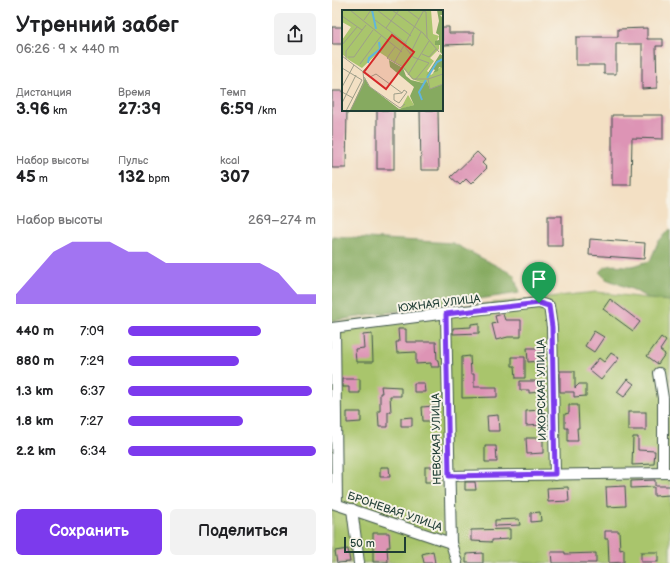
<!DOCTYPE html>
<html lang="ru">
<head>
<meta charset="utf-8">
<style>
	body { margin:0; font-family:"Balsamiq Sans",sans-serif; background:#f2f2f2; color:#202124; height:100vh; display:flex; flex-direction:column; font-size:15px; white-space:nowrap }
	* { box-sizing:border-box; margin:0 }
	p { font-size:13px; color:#757577 }
	.icon { flex:none; width:22px; height:22px; fill:none; stroke:currentColor; stroke-width:2; stroke-linecap:round; stroke-linejoin:round }
	.map { position:relative; flex:1; overflow:hidden }
	.details { display:flex; flex-direction:column; background:#fff; width:332px }
	.details>* { flex:none }
	.scale { position:absolute; left:12px; bottom:10px; width:62px; box-sizing:border-box; padding-left:4px; border:2px solid #1f3d34; border-top:0; font-size:11px; line-height:14px; white-space:nowrap; color:#1f3d34; -webkit-text-stroke:3px #f7f3e8; paint-order:stroke }
	.pin { position:absolute; display:grid; place-items:center; width:34px; height:34px; color:#fff; margin:-41px -17px; border-radius:50% 50% 50% 0; rotate:-45deg; box-shadow:0 0 4px #0007 }
	.pin .icon { rotate:45deg }
	.round { display:grid; place-items:center; flex:none; width:42px; height:42px; border-radius:6px; background:#f2f2f2 }
	.head { display:flex; align-items:center; justify-content:space-between; height:68px; padding:0 16px }
	h1 { font-size:22px; font-weight:600; line-height:30px }
	.figures { display:grid; grid-template-columns:repeat(3,1fr); gap:6px; height:68px; padding:4px 16px }
	.figures div { display:grid; align-content:center }
	.figures b { font-size:17px; font-weight:600 }
	.figures small { font-size:11px; font-weight:400 }
	.figures p { font-size:11px }
	.chart { height:112px; padding:8px 16px }
	.chart p { display:flex; justify-content:space-between }
	.chart svg { width:100%; height:72px; margin-top:4px; fill:#7c3aed; opacity:.7 }
	.primary-button { display:flex; gap:8px; margin-top:auto; padding:8px 16px }
	.primary-button a { flex:1; height:46px; border-radius:6px; background:#7c3aed; color:#fff; font-size:16px; font-weight:600; line-height:46px; text-align:center }
	.primary-button a+a { background:#f2f2f2; color:#202124 }
	ul { padding:0 16px; list-style:none; font-size:13px }
	li { display:grid; grid-template-columns:64px 48px 1fr; align-items:center; height:30px }
	li i { height:10px; border-radius:5px; background:#7c3aed }
	main { display:flex; flex:1; min-height:0 }
	.map>svg:first-child { display:block }
</style>
</head>
<body>
<main>
<section class="details">
<div class="head"><div><h1>Утренний забег</h1><p>06:26 · 9 × 440 m</p></div><a class="round"><svg class="icon" aria-label="share" viewBox="0 0 24 24"><path d="M12 15V3M7 8l5-5 5 5M5 13v7h14v-7"/></svg></a></div>
<div class="figures">
<div><p>Дистанция</p><b>3.96<small> km</small></b></div>
<div><p>Время</p><b>27:39</b></div>
<div><p>Темп</p><b>6:59<small> /km</small></b></div>
</div>
<div class="figures">
<div><p>Набор высоты</p><b>45<small> m</small></b></div>
<div><p>Пульс</p><b>132<small> bpm</small></b></div>
<div><p>kcal</p><b>307</b></div>
</div>
<div class="chart"><p><span>Набор высоты</span>269–274 m</p>
<svg viewBox="0 0 160 44" preserveAspectRatio="none"><path d="M0 44V38L10 25L20 12L30 6L40 6L50 6L60 12L70 12L80 19L90 19L100 19L110 19L120 19L130 19L140 25L150 38L160 38V44z"/></svg>
</div>
<ul>
<li><b>440 m</b>7:09<i style="width:71%"></i></li>
<li><b>880 m</b>7:29<i style="width:59%"></i></li>
<li><b>1.3 km</b>6:37<i style="width:98%"></i></li>
<li><b>1.8 km</b>7:27<i style="width:61%"></i></li>
<li><b>2.2 km</b>6:34<i style="width:100%"></i></li>
</ul>
<div class="primary-button"><a>Сохранить</a><a>Поделиться</a></div>
</section>
<div class="map">
<svg width="338" height="563" viewBox="0 0 338 563">
	<rect width="100%" height="100%" fill="#f7f3e8"/>
	<filter id="ink" filterUnits="userSpaceOnUse"><feTurbulence type="fractalNoise" baseFrequency=".025" numOctaves="2"/><feDisplacementMap in="SourceGraphic" scale="8" xChannelSelector="R" yChannelSelector="G"/><feConvolveMatrix kernelMatrix="1 2 1 2 8 2 1 2 1" color-interpolation-filters="sRGB"/></filter>
	<filter id="wash" filterUnits="userSpaceOnUse"><feTurbulence type="fractalNoise" baseFrequency=".012" numOctaves="4" result="noise"/><feDisplacementMap in="SourceGraphic" scale="16" xChannelSelector="R" yChannelSelector="G"/><feGaussianBlur stdDeviation="0.9" result="paint"/><feColorMatrix in="noise" values="0 0 0 0 0 0 0 0 0 0 0 0 0 0 0 0 0 1.4 0 .05"/><feComposite in="paint" operator="in"/></filter>
	<g filter="url(#wash)">
		<rect width="100%" height="100%" fill="#f3e0c4"/>
		<!-- green -->
		<path fill="#a9c56c" stroke="#648150" d="M264,292l74,9v262h-338v-240h6l110,-15z"/>
		<!-- forest -->
		<g fill="#86aa60" stroke="#52744a">
			<path d="M338,229v72l-21,-2 -15,-9 -28,-11 -7,-7c10,-11 21,-5 33,-6 6,-1 12,-4 18,-5l8,-19z"/>
			<path d="M0,236l121,7 61,32 5,18 -187,28z"/>
		</g>
		<g id="blocks">
			<!-- building -->
			<g fill="#dd94b5">
				<rect x="0" y="27" width="11" height="17"/>
				<path d="M110,27h7v6h25v11l-32,1z"/>
				<path d="M315,28v11h16v7h-7l1,42 -15,1v-45h-26v30h-12v-9h-28v-28h42v-8z"/>
				<path d="M0,91h11v19h4l-1,58h-14z"/>
				<rect x="45" y="110" width="17" height="59"/>
				<path d="M88,110h18l1,60h-18z"/>
				<path d="M280,115h51v24l-31,-1 -1,47h-19z"/>
				<path d="M145,152l8,8 -3,3 5,5 -16,16 -5,-5 -6,6 -9,-8z"/>
				<rect x="216" y="216" width="14" height="30"/>
				<path d="M258,239l55,4 -1,16 -55,-4z"/>
				<path d="M278,299l30,23 -7,9 -30,-22z"/>
				<path d="M171,314l2,6h16v17h-13l-12,3 -4,-16 5,-1 -2,-7z"/>
				<path d="M147,323v10l-26,1v-6l18,-1v-3z"/>
				<path d="M66,329h8v13h30l1,18h1l1,7h-8v-4l-15,1v-12l-19,1 -1,-11h3z"/>
				<path d="M262,331l10,6 -10,15 -9,-6z"/>
				<path d="M40,334l1,28h-17l-1,-13 9,-1 -1,-13z"/>
				<path d="M329,337l5,4 -6,9 5,4 -7,10 -11,-8z"/>
				<path d="M195,348h16v13l-15,1z"/>
				<path d="M279,353l8,5 -18,22 -12,-10 10,-12 5,4z"/>
				<path d="M138,356l1,18h3v13h23v10l-35,1v-41z"/>
				<path d="M180,357h13v21h-9l-1,-12h-3z"/>
				<path d="M228,371h15v17l4,-4h7v12l-12,1v-5h-14z"/>
				<path d="M10,379h18v14h-11v-6h-7z"/>
				<path d="M295,379l7,5 -10,13 -7,-5z"/>
				<path d="M188,381h21v11l-12,1v-3h-9z"/>
				<path d="M82,383h10l1,9h-11z"/>
				<path d="M49,386l20,1v9h-11l1,16h-3v15h-9l-1,-16h2v-18h2z"/>
				<path d="M237,405h9l1,23h-2l1,13h-10v-13h-3v-14l4,-1z"/>
				<path d="M102,406v15h-11l-1,-14z"/>
				<path d="M209,410v15l-15,1v-15z"/>
				<path d="M15,412h14v10l-14,1z"/>
				<rect x="296" y="412" width="18" height="18"/>
				<path d="M166,415l1,16h-11l-1,-15z"/>
				<path d="M80,417v9h-11v-8z"/>
				<path d="M301,437h5v13l17,1 -1,13 -22,1z"/>
				<path d="M194,438h17v15l-16,1z"/>
				<path d="M153,446h11l1,16h-12z"/>
				<path d="M48,467h9l1,10h-10z"/>
				<rect x="93" y="467" width="11" height="15"/>
				<path d="M323,480v6h15v9l-16,1v-9l-23,1v-7z"/>
				<path d="M133,482h10l1,8h-11z"/>
				<path d="M293,486l1,20 -19,1 -1,-20z"/>
				<path d="M236,487l1,14 -21,1 -1,-14z"/>
				<path d="M208,512l1,9 -10,1v-9z"/>
				<path d="M187,519l1,6 -25,1v-6z"/>
				<path d="M178,529v10l-18,1v2l-21,-1v-11z"/>
				<path d="M273,531h14l1,19 4,-1v13l-15,1 -1,-24h-3z"/>
				<path d="M41,533h16l1,14h-3l1,15h-15z"/>
				<path d="M16,549l2,13 -13,1 -2,-12z"/>
				<path d="M101,551l2,12h-11l-2,-9z"/>
				<path d="M219,552h14v2l31,-1v10h-44z"/>
				<rect x="309" y="552" width="17" height="10"/>
				<path d="M151,553v10h-17v-9z"/>
			</g>
		</g>
	</g>
	<g filter="url(#ink)">
		<use href="#blocks" fill-opacity="0" stroke="#3f554a" stroke-width="1"/>
		<g fill="none" stroke-linecap="round" stroke-linejoin="round">
			<defs>
				<g id="minor">
					<path d="M114,314l5,229 6,20"/>
					<path d="M0,328l123,-16 84,-9 10,3 3,21 3,148"/>
					<path d="M3,329l2,175"/>
					<path d="M327,373l4,25v75"/>
					<path d="M117,476l221,-3"/>
					<path d="M0,503l119,40"/>
					<path d="M20,509l7,54"/>
				</g>
			</defs>
			<!-- minor casing -->
			<use href="#minor" stroke="#3f554a" stroke-width="12"/>
			<!-- minor -->
			<use href="#minor" stroke="#fff" stroke-width="10"/>
		</g>
	</g>
	<g fill="none" stroke-linecap="round" stroke-linejoin="round" filter="url(#ink)">
		<defs>
			<path id="route" d="M207,303l10,3 3,21 3,147 -106,2 -3,-162z"/>
		</defs>
		<!-- route casing -->
		<use href="#route" stroke="#fff" stroke-width="8"/>
		<!-- route -->
		<use href="#route" stroke="#7c3aed" stroke-width="5"/>
	</g>
	<g text-anchor="middle" stroke-width="4" stroke-linejoin="round" paint-order="stroke">
		<!-- street labels -->
		<g font-size="11" fill="#1f3d34" stroke="#f7f3e8">
			<text transform="translate(107 303) rotate(-7)" y="4">ЮЖНАЯ УЛИЦА</text>
			<text transform="translate(209 390) rotate(-91)" y="4">ИЖОРСКАЯ УЛИЦА</text>
			<text transform="translate(104 439) rotate(-91)" y="4">НЕВСКАЯ УЛИЦА</text>
			<text transform="translate(63 511) rotate(19)" y="4">БРОНЕВАЯ УЛИЦА</text>
		</g>
	</g>
	<!-- overview -->
	<g transform="translate(10 10)">
		<rect width="101" height="101" fill="#f3e0c4"/>
		<path d="M0,0h89l2,24 6,2 -4,9h4v4l-9,9 4,3 -7,10 4,4 11,-9 1,18 -13,6 -3,-9 -4,2 -11,-4 -10,-12 -23,-15 -17,16 -13,-8 -7,-6v-14l9,-13 -9,-5zM66,85l6,10 -13,4v-1z" fill="#a9c56c"/>
		<path d="M95,0h5v5h-2l3,3v37l-3,-3v-7h-5v-4l4,-1v-5l-3,-2 3,-12zM98,44l3,2v12l-4,-1 -1,4 -5,2 2,-3 -2,-1 -7,7zM47,50l14,8 3,8 5,4 12,3 4,-2 3,8 13,-5v27h-93l15,-33 4,8 30,23 15,-4 -4,-9 4,-9 -24,-20z" fill="#86aa60"/>
		<path fill="none" stroke="#60b5dd" stroke-width="2" d="M30,0l4,19M26,53l1,-5 11,-9 -1,-7M85,68l10,-16 6,-3M80,90l-3,-8 7,-12"/>
		<path fill="none" stroke="#9e9f8a" stroke-width="1" d="M8,0l52,42M35,0l34,26M50,0l31,23 16,19M65,0l12,9M80,0l4,2 1,26M0,6l20,14M22,10l7,-10M33,10l32,24M44,18l13,-18M0,35l15,-18M53,37l-8,11 16,9 10,12h15l15,-5M63,37l8,10 16,6 -14,17M68,44l11,-22M80,44l7,3 7,-8M0,46l28,21 6,-3 26,19 2,-3 3,2 -8,11 -5,-3v-6l8,-1M6,47h6l19,-27M4,49v-8l20,-26M52,53l30,-53M18,54l21,-28M61,57l8,-12M0,58l20,12 -16,31M66,65l21,-34M22,67l6,10 30,21 5,-4M86,69l2,10 13,-5M0,77l12,-22M0,82l11,6M0,93l14,-28M8,101l14,-28 -1,-12 5,-5"/>
		<path fill="#d62828" fill-opacity="0.15" stroke="#d62828" stroke-width="2" d="M50,25l22,17 -28,37 -22,-17z"/>
		<rect width="101" height="101" fill="none" stroke="#1f3d34" stroke-width="2"/>
	</g>
</svg>
<div class="scale">50 m</div>
<div class="pin" style="left:207px;top:303px;background:#1e9e55"><svg class="icon" aria-label="arrive" viewBox="0 0 24 24"><path d="M6 21V4h12l-3 4 3 4H6"/></svg></div>
</div>
</main>
</body>
</html>
